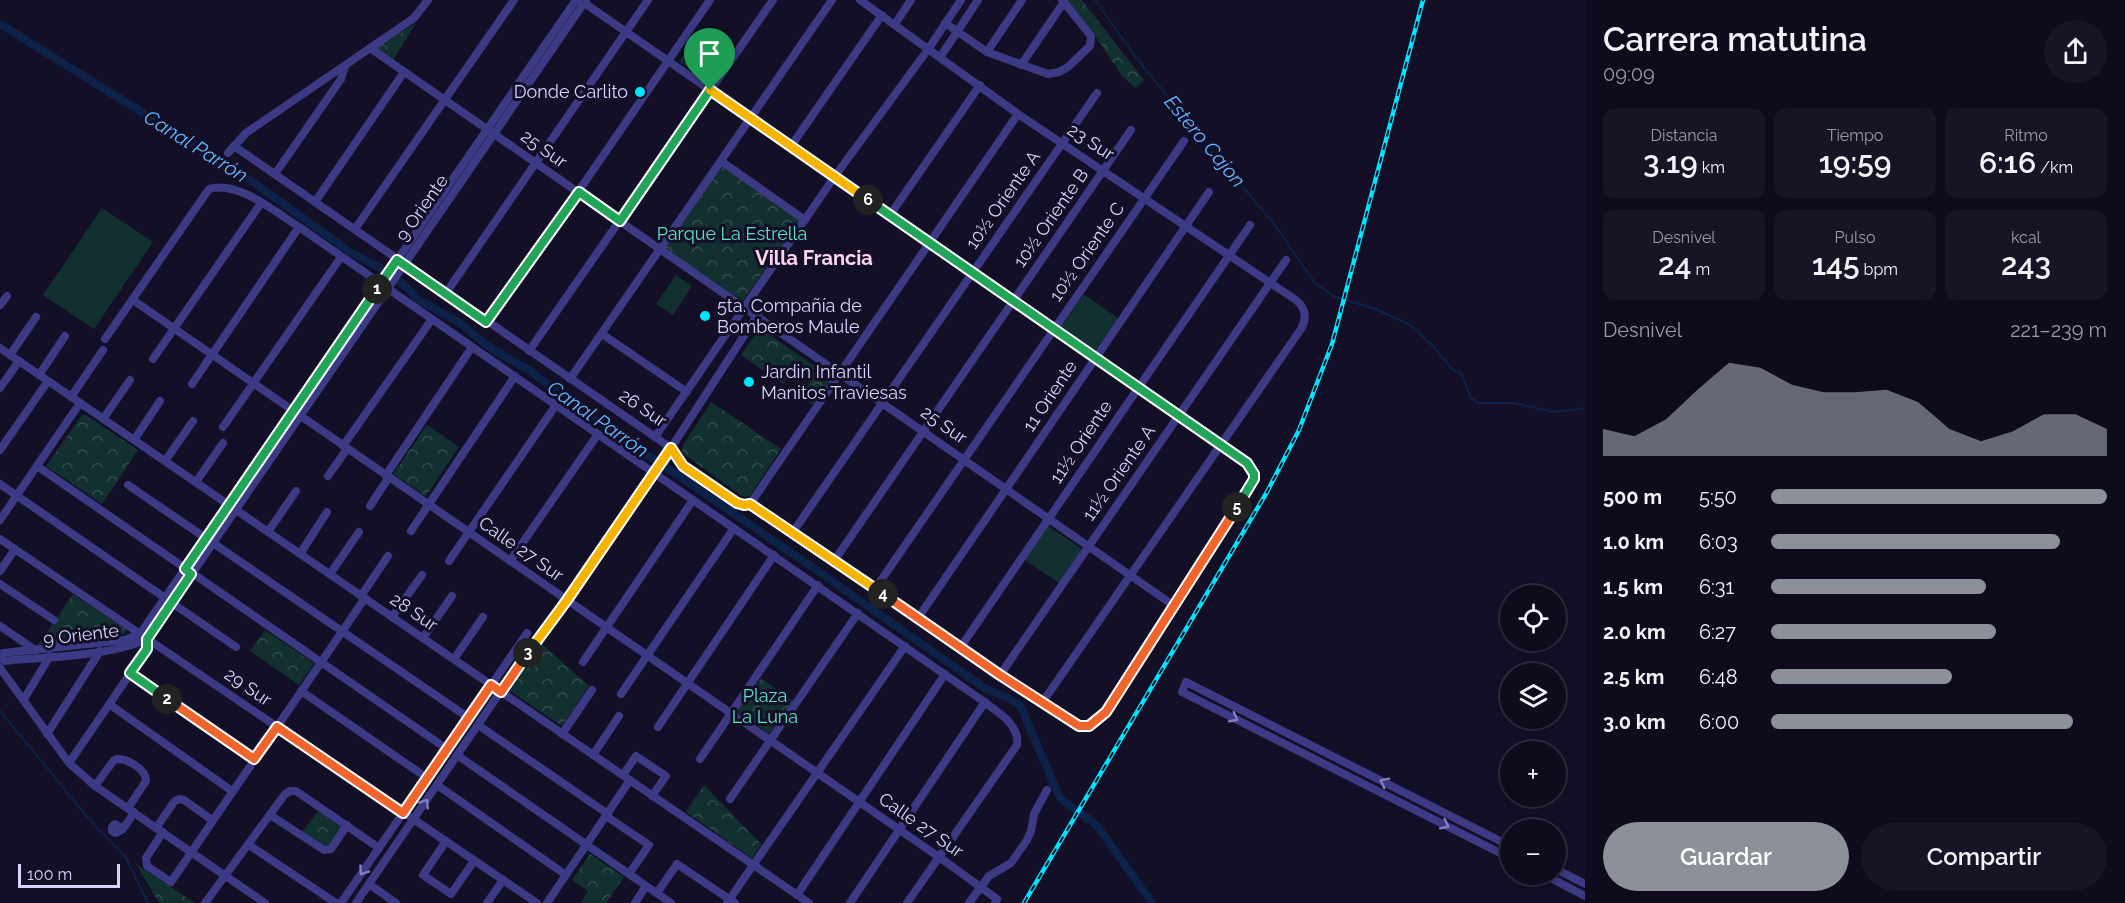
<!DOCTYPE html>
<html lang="es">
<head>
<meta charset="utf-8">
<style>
	body { margin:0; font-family:Raleway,sans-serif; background:#171425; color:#f1f3f6; height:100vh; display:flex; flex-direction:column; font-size:22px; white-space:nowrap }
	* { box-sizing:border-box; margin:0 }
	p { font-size:20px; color:#9b9ba3 }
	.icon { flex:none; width:33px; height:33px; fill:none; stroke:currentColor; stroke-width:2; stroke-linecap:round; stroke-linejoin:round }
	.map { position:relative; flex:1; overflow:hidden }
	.sheet { display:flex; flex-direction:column; background:#0e0b1c; width:540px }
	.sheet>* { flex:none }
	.tools { position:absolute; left:1500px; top:585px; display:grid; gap:12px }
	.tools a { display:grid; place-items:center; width:66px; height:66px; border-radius:50%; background:#0e0b1c; box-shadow:0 3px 9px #0003,0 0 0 2px #2e2b3b; font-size:30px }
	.scale { position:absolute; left:18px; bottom:15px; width:102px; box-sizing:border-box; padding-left:6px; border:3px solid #d9d4ff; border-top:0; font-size:16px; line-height:21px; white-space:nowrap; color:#d9d4ff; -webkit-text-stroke:4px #130f26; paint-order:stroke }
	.pin { position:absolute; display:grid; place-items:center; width:51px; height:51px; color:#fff; margin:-62px -26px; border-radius:50% 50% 50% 0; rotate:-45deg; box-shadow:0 0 6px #0007 }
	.pin .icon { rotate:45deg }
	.km { position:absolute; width:30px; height:30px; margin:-15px; border-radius:50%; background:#222; color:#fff; font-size:16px; line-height:30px; text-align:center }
	.round { display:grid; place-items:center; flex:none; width:63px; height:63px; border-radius:32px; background:#171425 }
	.overview { display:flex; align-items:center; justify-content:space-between; height:102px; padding:0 18px }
	h1 { font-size:33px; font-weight:600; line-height:45px }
	.metrics { display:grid; grid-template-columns:repeat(3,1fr); gap:9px; height:102px; padding:6px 18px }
	.metrics div { display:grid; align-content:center; border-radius:12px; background:#171425; text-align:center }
	.metrics b { font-size:30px; font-weight:600 }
	.metrics small { font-size:16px; font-weight:400 }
	.metrics p { font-size:16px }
	.chart { height:168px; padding:12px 18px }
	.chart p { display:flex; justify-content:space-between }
	.chart svg { width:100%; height:108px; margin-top:6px; fill:#8c9099; opacity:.7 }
	.primary-button { display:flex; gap:12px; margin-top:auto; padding:12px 18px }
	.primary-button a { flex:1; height:69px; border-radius:36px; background:#8c9099; color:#fff; font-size:24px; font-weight:600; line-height:69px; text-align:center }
	.primary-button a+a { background:#171425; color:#f1f3f6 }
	ul { padding:0 18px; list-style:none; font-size:20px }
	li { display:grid; grid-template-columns:96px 72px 1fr; align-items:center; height:45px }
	li i { height:15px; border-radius:8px; background:#8c9099 }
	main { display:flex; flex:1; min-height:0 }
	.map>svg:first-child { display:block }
</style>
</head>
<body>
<main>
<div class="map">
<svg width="1585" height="903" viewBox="0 0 1585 903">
	<defs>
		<pattern id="park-crowns" width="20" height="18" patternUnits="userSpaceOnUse" patternTransform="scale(1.5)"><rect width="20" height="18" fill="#12302f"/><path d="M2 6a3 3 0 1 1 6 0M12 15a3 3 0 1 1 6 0" fill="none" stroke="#344d4e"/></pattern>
	</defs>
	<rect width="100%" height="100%" fill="#130f26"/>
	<!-- grass -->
	<g fill="#12302f">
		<path d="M102,208l51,34 -59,87 -51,-34z"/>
		<path d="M676,275l16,11 -19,29 -17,-11z"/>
		<path d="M1084,294l34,24 -23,33 -34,-24z"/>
		<path d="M1048,526l34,23 -23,34 -34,-23z"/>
	</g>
	<!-- park -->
	<g fill="url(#park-crowns)">
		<path d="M1065,0h17l62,80 -8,8 -13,-11 -26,-38z"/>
		<path d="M416,23l-23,37 -17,-12z"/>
		<path d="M695,40l29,20 -15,22 -30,-21z"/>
		<path d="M723,166l78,53 -58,82 -79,-53 57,-81z"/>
		<path d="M760,328l72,50 -19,27 -13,-8 11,-17 -17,-12 -11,16 -42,-29z"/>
		<path d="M711,402l70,47 -32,48 -7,-1 -60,-43 1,-8z"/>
		<path d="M82,415h4l52,35 -36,54 -56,-38z"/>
		<path d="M427,425l32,22 -33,49 -33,-22z"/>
		<path d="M73,594l54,36 -3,4 -86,11z"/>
		<path d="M265,630l49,33 -15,22 -49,-34z"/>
		<path d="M542,644l47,42 -27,40 -52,-35z"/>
		<path d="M761,678l32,23 -24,33 -32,-23z"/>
		<path d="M704,785l57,59 -9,14 -66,-46z"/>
		<path d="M318,811l24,17 -15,19 -25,-15z"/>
		<path d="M590,854l34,23 -18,26h-25l7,-12 -16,-11z"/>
		<path d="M136,864l59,39h-36z"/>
	</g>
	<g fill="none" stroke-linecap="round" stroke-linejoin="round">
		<!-- stream -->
		<g stroke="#0c2248" stroke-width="2">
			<path d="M1095,0l42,59 140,169 38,55 20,14 41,12 34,16 23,21 20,24 8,3 10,25 7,5h36l40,9 31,-4"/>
			<path d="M0,711l94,114 31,31 23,47"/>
		</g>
		<!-- canal -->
		<path stroke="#0c2248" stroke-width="8" d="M0,24l249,155 101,73 28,15 26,18 15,15 41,23 26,22 44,26 68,50 217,148 171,120 18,7 16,9 39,91c10,12 27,19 39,31l54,76"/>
		<!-- minor -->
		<g stroke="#3d3a85" stroke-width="8">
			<path d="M860,0l158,114 278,186c10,8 11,18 5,29l-259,374"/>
			<path d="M945,23l42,29 61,22 11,-2 9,-5 22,-21 1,-10 -29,-36"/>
			<path d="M895,24l16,-24"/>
			<path d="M370,48l803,557"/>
			<path d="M987,52l35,-52"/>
			<path d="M941,56l37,-56"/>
			<path d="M1021,65l43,-63"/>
			<path d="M234,146l437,302 12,18 54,37 7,2 6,-1 250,171 79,51c13,0 19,-5 27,-14l145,-228c9,-18 -17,-31 -30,-40l-641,-444"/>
			<path d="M791,146l91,-131"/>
			<path d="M228,153l18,-20 168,-115 14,-18"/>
			<path d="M721,161l84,59"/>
			<path d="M275,174l66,-95 4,-13"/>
			<path d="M315,202l89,-130"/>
			<path d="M890,215l90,-130"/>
			<path d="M355,229l159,-229"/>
			<path d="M446,293l202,-293"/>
			<path d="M133,300l806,557 58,42 -2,4"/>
			<path d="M0,305l7,-9"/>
			<path d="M486,322l92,-130 132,-192"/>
			<path d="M602,334l85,58"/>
			<path d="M105,339l104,-150c29,-9 66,23 90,38l684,474c14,11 37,23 34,44l-110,158"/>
			<path d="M0,348l809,555"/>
			<path d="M529,351l244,-351"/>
			<path d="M10,355l26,-38"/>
			<path d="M153,359l108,-156"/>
			<path d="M39,375l26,-39"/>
			<path d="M570,379l262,-379"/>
			<path d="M192,384l107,-157"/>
			<path d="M0,388l19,-27"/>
			<path d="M71,397l32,-47"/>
			<path d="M103,419l27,-39"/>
			<path d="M223,427l118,-170"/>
			<path d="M655,437l180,-261 94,-128 32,-48"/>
			<path d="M134,440l26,-39"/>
			<path d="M343,446l89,-127"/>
			<path d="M0,450l48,-69"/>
			<path d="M165,461l28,-40"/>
			<path d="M37,466l410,283"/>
			<path d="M386,475l86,-128"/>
			<path d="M328,476l19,-27"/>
			<path d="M196,482l27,-39"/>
			<path d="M0,484l236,163"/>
			<path d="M128,485l341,233"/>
			<path d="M750,504l268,-390"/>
			<path d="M370,506l19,-29"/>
			<path d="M0,520l80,-117"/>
			<path d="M411,531l104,-155"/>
			<path d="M268,532l28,-41"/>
			<path d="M793,532l304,-439"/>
			<path d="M0,539l537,364"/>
			<path d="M300,554l27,-42"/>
			<path d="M449,561l107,-156"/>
			<path d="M510,561l88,-127"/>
			<path d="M834,561l297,-431"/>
			<path d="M0,571l15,-22"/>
			<path d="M330,574l29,-42"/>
			<path d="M0,584l54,36"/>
			<path d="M875,589l309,-448"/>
			<path d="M361,596l27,-40"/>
			<path d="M392,617l30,-42"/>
			<path d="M918,618l291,-426"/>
			<path d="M0,626l35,24"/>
			<path d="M423,638l29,-42"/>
			<path d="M960,648l290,-423"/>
			<path d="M0,657l3,-4 122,-13 15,-6 436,-634"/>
			<path d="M0,658l4,3c39,-4 109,-5 143,-22l439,-639"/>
			<path d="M454,659l29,-42"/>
			<path d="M583,662l110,-162"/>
			<path d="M0,668l69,95 26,23 170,117"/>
			<path d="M130,673l124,86"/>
			<path d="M1000,675l286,-415"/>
			<path d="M301,691l126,87"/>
			<path d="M621,694l113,-166"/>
			<path d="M24,699l26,-43"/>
			<path d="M109,704l123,87"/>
			<path d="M478,725l130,89"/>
			<path d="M658,727l116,-172"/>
			<path d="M47,734l53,-83"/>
			<path d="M562,734l30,-44"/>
			<path d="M457,755l214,148"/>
			<path d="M593,755l26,-39"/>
			<path d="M700,759l118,-174"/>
			<path d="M69,763l78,-114v-10"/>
			<path d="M623,775l13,-19 30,20 -14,20"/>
			<path d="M437,785l129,90"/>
			<path d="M95,786l19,-26c11,-4 32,9 32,21l-18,27"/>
			<path d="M730,799l128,-186"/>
			<path d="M270,815l54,35 7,-1 16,-24"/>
			<path d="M606,816l43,29 -20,29"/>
			<path d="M156,828l18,-26 5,-3 5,1 28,20"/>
			<path d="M123,829l-8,-5 -3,3v4l3,2c9,-2 14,-13 19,-21"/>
			<path d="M163,832l-17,26 1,8 24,16 194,-284"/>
			<path d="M446,841l-23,34 28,19 23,-33"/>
			<path d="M249,845l87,58"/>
			<path d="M1510,846l-324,-164 -4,10 328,166"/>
			<path d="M1556,869l29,15"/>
			<path d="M1543,874l42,22"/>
			<path d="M369,884l27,19"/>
			<path d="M657,893l20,-29 58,39"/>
			<path d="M797,895l148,-221"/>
			<path d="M205,903l80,-109 5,-3h6l83,57"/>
			<path d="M341,903l186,-270"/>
			<path d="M356,903l145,-212 67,-91 103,-152 89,-137"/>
			<path d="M487,903l16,-23"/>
			<path d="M547,903l83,-123"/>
			<path d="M635,903l11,-17"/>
			<path d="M727,903l178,-257"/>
			<path d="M850,903l135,-201"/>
			<path d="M969,903l20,-27 22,-13 16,-23 4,-9 3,-17 13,-24"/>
		</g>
		<defs>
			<path id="rail" d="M1024,903l243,-411 32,-62 33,-86 91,-344"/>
		</defs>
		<!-- rail casing -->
		<use href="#rail" stroke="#00e5ff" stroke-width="4.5"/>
		<!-- rail -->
		<use href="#rail" stroke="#130f26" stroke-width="2" stroke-dasharray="7" stroke-linecap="butt"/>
	</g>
	<!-- one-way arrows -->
	<defs><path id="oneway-chevron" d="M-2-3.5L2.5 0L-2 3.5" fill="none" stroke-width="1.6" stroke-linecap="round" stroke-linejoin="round" transform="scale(1.5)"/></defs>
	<g stroke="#837fbc">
		<use href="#oneway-chevron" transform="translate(1234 718) rotate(27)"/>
		<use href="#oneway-chevron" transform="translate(1384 782) rotate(-153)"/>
		<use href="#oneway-chevron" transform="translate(425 803) rotate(-56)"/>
		<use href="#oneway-chevron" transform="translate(1445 825) rotate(27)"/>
		<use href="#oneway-chevron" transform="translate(363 871) rotate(125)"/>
	</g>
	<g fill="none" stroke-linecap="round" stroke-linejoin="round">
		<defs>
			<path id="split-1" d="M377,289l20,-29 89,62 93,-130 41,29 90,-131"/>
			<path id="split-2" d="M167,699l-37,-26 17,-24v-10l44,-65 -6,-5 192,-280"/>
			<path id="split-3" d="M167,699l87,60 23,-32 126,86 88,-128 10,7 27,-39"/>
			<path id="split-4" d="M528,653l39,-53 104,-152 12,18 54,37 7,2 6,-1 133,90"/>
			<path id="split-5" d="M883,594l117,81 79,51h10l17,-14 131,-205"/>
			<path id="split-6" d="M868,200l379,263 7,11v5l-17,28"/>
			<path id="split-7" d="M710,90l158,110"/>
		</defs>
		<!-- split-1 casing -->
		<use href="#split-1" stroke="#fff" stroke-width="12"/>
		<!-- split-2 casing -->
		<use href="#split-2" stroke="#fff" stroke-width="12"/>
		<!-- split-3 casing -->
		<use href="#split-3" stroke="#fff" stroke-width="12"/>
		<!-- split-4 casing -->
		<use href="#split-4" stroke="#fff" stroke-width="12"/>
		<!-- split-5 casing -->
		<use href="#split-5" stroke="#fff" stroke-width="12"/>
		<!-- split-6 casing -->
		<use href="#split-6" stroke="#fff" stroke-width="12"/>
		<!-- split-7 casing -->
		<use href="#split-7" stroke="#fff" stroke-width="12"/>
		<!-- split-1 -->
		<use href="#split-1" stroke="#22a559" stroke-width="8"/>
		<!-- split-2 -->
		<use href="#split-2" stroke="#22a559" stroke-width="8"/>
		<!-- split-3 -->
		<use href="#split-3" stroke="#f0652b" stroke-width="8"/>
		<!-- split-4 -->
		<use href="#split-4" stroke="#f5b400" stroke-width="8"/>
		<!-- split-5 -->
		<use href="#split-5" stroke="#f0652b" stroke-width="8"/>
		<!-- split-6 -->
		<use href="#split-6" stroke="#22a559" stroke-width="8"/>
		<!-- split-7 -->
		<use href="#split-7" stroke="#f5b400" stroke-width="8"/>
	</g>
	<!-- markers -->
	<g fill="#00e5ff" stroke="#130f26" stroke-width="2">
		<circle cx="640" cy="92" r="6"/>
		<circle cx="705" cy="316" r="6"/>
		<circle cx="749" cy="382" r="6"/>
	</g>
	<g text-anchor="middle" stroke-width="6" stroke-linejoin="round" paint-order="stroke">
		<!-- poi labels -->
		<g font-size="18" fill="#d9d4ff" stroke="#130f26" text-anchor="start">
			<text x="628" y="98" text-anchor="end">Donde Carlito</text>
			<text x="717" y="312">5ta. Compañía de<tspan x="717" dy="21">Bomberos Maule</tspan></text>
			<text x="761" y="378">Jardin Infantil<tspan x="761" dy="21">Manitos Traviesas</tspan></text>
		</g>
		<!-- street labels -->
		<g font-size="18" fill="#d9d4ff" stroke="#130f26">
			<text transform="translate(1091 142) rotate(33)" y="6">23 Sur</text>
			<text transform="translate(544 149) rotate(35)" y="6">25 Sur</text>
			<text transform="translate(1003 200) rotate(-55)" y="6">10½ Oriente A</text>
			<text transform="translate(422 208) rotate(-55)" y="6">9 Oriente</text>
			<text transform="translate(1051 218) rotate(-55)" y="6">10½ Oriente B</text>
			<text transform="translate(1087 252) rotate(-55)" y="6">10½ Oriente C</text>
			<text transform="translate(1050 396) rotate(-56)" y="6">11 Oriente</text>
			<text transform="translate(643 408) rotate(34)" y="6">26 Sur</text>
			<text transform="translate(944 425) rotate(35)" y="6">25 Sur</text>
			<text transform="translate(1081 442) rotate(-56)" y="6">11½ Oriente</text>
			<text transform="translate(1119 473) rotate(-55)" y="6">11½ Oriente A</text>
			<text transform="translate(521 549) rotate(35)" y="6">Calle 27 Sur</text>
			<text transform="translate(414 612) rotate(34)" y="6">28 Sur</text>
			<text transform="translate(81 635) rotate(-7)" y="6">9 Oriente</text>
			<text transform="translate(248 687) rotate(34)" y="6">29 Sur</text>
			<text transform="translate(921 825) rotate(35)" y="6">Calle 27 Sur</text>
		</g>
		<!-- park labels -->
		<g font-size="18" fill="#5fe0c0" stroke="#130f26">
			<text x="732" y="240">Parque La Estrella</text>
			<text x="765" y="702">Plaza<tspan x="765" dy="21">La Luna</tspan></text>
		</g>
		<!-- water labels -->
		<g font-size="20" font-style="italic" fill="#62b6ff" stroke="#130f26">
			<text transform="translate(1205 141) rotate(50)" y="7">Estero Cajon</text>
			<text transform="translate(196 146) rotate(32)" y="7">Canal Parrón</text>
			<text transform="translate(598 419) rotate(35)" y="7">Canal Parrón</text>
		</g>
		<!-- neighbourhood labels -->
		<g font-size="20" font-weight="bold" fill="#ffd6f0" stroke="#130f26">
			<text x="814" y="265">Villa Francia</text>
		</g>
	</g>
</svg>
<div class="tools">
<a><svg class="icon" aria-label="locate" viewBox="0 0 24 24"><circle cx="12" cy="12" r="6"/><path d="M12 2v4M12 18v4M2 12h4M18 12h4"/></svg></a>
<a><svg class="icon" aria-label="layers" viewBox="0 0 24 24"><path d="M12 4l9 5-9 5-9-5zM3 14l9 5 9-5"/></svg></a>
<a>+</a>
<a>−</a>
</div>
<div class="scale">100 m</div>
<div class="pin" style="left:710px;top:90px;background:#1e9e55"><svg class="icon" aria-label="arrive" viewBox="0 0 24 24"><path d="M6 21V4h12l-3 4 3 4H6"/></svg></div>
<b class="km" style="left:377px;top:289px">1</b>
<b class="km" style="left:167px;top:699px">2</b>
<b class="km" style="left:528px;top:653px">3</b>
<b class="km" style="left:883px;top:594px">4</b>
<b class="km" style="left:1237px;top:507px">5</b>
<b class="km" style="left:868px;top:200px">6</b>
</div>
<section class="sheet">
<div class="overview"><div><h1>Carrera matutina</h1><p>09:09</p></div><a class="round"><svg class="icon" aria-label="share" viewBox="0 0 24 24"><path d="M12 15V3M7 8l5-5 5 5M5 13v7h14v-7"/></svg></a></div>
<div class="metrics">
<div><p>Distancia</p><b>3.19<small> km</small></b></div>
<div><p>Tiempo</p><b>19:59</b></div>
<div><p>Ritmo</p><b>6:16<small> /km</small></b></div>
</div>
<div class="metrics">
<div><p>Desnivel</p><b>24<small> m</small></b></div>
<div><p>Pulso</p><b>145<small> bpm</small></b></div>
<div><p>kcal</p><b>243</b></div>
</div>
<div class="chart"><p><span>Desnivel</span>221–239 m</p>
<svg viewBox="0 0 160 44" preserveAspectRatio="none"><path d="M0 44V33L10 36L20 29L30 17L40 6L50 8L60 15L70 18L80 18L90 17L100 22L110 33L120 38L130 34L140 27L150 27L160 33V44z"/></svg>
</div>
<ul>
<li><b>500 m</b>5:50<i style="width:100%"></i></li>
<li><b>1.0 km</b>6:03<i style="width:86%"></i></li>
<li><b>1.5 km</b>6:31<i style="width:64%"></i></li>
<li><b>2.0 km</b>6:27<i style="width:67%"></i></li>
<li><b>2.5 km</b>6:48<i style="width:54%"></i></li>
<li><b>3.0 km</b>6:00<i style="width:90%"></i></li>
</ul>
<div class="primary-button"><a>Guardar</a><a>Compartir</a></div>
</section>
</main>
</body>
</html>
